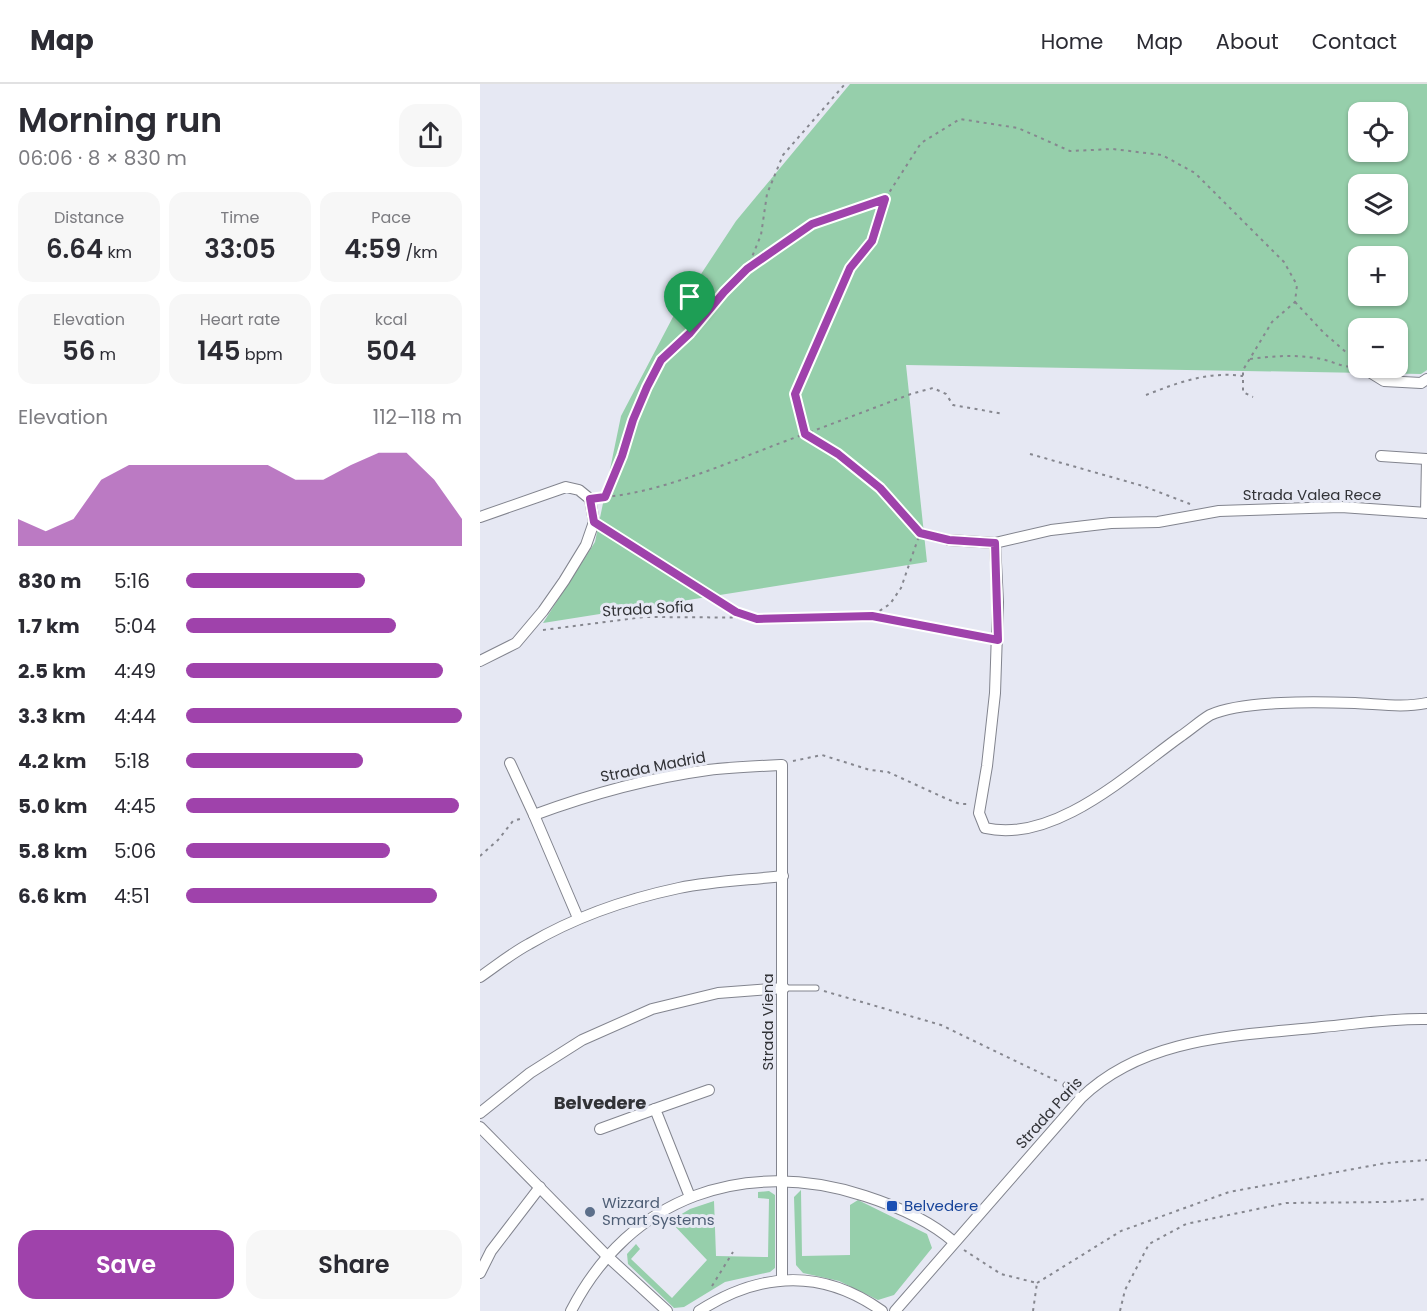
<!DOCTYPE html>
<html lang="en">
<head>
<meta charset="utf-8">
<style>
	body { margin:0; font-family:Poppins,sans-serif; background:#f7f7f7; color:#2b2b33; height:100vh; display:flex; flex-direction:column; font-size:22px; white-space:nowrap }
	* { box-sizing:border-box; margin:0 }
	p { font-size:20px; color:#7c7c81 }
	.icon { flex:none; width:33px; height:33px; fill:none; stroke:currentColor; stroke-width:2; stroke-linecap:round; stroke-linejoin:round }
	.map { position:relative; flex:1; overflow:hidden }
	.drawer { display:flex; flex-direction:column; background:#fff; width:480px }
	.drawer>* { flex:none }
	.controls { position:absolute; left:868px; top:18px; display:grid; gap:12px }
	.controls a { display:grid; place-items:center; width:60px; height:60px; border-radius:12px; background:#fff; box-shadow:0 2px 4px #0004; font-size:30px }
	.pin { position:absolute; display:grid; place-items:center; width:51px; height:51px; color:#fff; margin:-62px -26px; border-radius:50% 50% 50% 0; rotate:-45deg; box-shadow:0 0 6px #0007 }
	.pin .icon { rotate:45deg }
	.round { display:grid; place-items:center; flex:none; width:63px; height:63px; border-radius:18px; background:#f7f7f7 }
	.overview { display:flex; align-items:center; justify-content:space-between; height:102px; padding:0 18px }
	h1 { font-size:33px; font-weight:600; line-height:45px }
	.stats { display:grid; grid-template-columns:repeat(3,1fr); gap:9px; height:102px; padding:6px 18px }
	.stats div { display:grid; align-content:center; border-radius:15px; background:#f7f7f7; text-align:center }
	.stats b { font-size:26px; font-weight:600 }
	.stats small { font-size:16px; font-weight:400 }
	.stats p { font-size:16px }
	.chart { height:168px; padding:12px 18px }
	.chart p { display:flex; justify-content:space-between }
	.chart svg { width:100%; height:108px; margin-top:6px; fill:#9f42ab; opacity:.7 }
	.action { display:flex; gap:12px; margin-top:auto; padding:12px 18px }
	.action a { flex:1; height:69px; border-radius:18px; background:#9f42ab; color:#fff; font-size:24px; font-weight:600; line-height:69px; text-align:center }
	.action a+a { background:#f7f7f7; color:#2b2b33 }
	ul { padding:0 18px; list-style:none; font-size:20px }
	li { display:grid; grid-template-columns:96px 72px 1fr; align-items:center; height:45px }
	li i { height:15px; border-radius:8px; background:#9f42ab }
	header { display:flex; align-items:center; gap:36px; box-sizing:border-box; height:84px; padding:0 30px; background:#fff; border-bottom:2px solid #e1e1e2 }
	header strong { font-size:28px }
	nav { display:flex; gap:33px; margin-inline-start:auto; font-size:21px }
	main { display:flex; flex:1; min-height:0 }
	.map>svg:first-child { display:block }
</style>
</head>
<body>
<header>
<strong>Map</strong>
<nav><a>Home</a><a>Map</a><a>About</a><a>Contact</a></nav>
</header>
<main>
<section class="drawer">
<div class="overview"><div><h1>Morning run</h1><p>06:06 · 8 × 830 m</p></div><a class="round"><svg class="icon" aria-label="share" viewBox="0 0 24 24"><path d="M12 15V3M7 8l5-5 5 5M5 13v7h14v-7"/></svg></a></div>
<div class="stats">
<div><p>Distance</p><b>6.64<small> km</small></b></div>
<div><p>Time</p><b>33:05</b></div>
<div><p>Pace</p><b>4:59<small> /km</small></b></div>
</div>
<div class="stats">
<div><p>Elevation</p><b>56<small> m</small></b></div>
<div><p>Heart rate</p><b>145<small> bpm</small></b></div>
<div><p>kcal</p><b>504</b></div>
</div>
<div class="chart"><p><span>Elevation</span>112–118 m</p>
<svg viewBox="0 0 160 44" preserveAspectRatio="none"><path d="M0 44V33L10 38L20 33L30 17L40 11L50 11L60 11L70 11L80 11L90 11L100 17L110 17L120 11L130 6L140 6L150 17L160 33V44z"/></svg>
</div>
<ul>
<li><b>830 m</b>5:16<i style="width:65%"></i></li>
<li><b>1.7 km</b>5:04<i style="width:76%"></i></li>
<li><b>2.5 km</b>4:49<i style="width:93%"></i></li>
<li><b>3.3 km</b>4:44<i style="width:100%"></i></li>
<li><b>4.2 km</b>5:18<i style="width:64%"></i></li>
<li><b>5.0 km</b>4:45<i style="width:99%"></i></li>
<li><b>5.8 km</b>5:06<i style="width:74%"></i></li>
<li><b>6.6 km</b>4:51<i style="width:91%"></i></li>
</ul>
<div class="action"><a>Save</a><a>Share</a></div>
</section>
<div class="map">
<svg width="947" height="1227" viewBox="0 0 947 1227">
	<rect width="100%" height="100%" fill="#e6e8f3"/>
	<!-- green -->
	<g fill="#96cfab" fill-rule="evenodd">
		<path d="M370,0h577v286l-6,4 -515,-9 21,197 -384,61 52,-81 26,-126 53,-101 62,-94zM879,28h39v40h-39zM879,100h39v40h-39zM879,172h39v40h-39zM879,244h39v40h-39z"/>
		<path d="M321,1106l1,66 48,-1v-50l8,-5 69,34 5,14 -38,47 -16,5 -39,-19 -36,-8 -7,-8 -2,-68z"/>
		<path d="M289,1107l6,4v73l-5,4 -45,10 -41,25 -10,1 -46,-44 -1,-10 9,-10 4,5 -9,10 41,39 35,-38 -37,-39 20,-12 24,-8 2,55 52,1 1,-58 -11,-1v-6z"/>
	</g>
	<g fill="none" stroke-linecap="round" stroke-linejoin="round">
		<defs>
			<g id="lane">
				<path d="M304,904h32"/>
				<path d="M586,1001l15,13"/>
			</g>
			<g id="street">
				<path d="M883,284l21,13 37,2 6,-4"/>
				<path d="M901,372l45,3"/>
				<path d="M946,429l1,-54"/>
				<path d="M0,433l86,-30 13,3 11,9 4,23 -8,23 -22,36 -21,30 -27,32 -36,18"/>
				<path d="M469,456l46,3 56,-13 60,-7 47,-1 61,-11 122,-4 86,6"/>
				<path d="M515,459l3,59 -3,91 -8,73 -8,47 6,15c69,16 143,-54 196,-92 9,-6 19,-15 29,-21 33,-15 108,-13 145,-12 24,1 48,5 72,0"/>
				<path d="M30,679l24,52 44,103"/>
				<path d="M54,731c57,-21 115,-37 174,-45 25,-3 50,-4 74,-5v514"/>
				<path d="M0,893c16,-11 32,-24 49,-33 46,-27 98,-45 150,-56 34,-7 69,-8 104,-12"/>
				<path d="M0,1029l50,-40 52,-33 70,-31 66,-16 66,-5"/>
				<path d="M0,1043l127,129 60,55"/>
				<path d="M120,1045l55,-20"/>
				<path d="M210,1113l-35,-88 54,-19"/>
				<path d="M0,1189l11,-22 49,-64"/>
				<path d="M91,1227c59,-115 174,-154 294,-115 31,10 64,24 89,46"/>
				<path d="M219,1227c61,-39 123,-43 183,0"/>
				<path d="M415,1227l186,-213c64,-62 157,-62 241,-71 34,-3 70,-9 105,-8"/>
			</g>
		</defs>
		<!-- lane casing -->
		<use href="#lane" stroke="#82848e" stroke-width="7"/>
		<!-- street casing -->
		<use href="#street" stroke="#82848e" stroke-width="12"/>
		<!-- path -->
		<g stroke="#86878f" stroke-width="2" stroke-dasharray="3 4.5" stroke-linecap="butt">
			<path d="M405,115l-14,42 -21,27 -55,126 10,40 106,-40 22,-6 13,6 7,11 51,9"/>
			<path d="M267,185l65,-45 73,-25 36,-56 39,-24 58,9 52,23 43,-2 49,6 33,18 89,89 13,23 -2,17 -23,20 -29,48v22l10,5"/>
			<path d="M815,218l29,31 31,27"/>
			<path d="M770,275c24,-3 46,-5 71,0 11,2 20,8 32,8"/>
			<path d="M666,311c31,-12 62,-24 97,-19"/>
			<path d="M550,370l113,32 47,18"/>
			<path d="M121,413h4l17,-41 11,-36 14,-33 14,-27 29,-27 34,-41 23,-23 14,-34 6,-41 16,-39 62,-71"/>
			<path d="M125,413c65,-6 137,-41 200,-63l33,21 42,33 40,45 -19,55 -11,16 -18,12"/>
			<path d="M124,445l133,83 16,5"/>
			<path d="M440,449l17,4"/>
			<path d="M63,546l101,-13 171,1 57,-2 22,3 48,12 45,7"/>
			<path d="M313,677l29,-6 48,15 18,2 59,27 13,5h9"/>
			<path d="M0,772l18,-16 15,-19 10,-3"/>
			<path d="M344,907l117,34 118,57"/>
			<path d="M484,1166l37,24 36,9"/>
			<path d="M557,1199l84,-52 108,-39 157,-29 41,-3"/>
			<path d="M232,1202l21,-34"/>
			<path d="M553,1227l4,-28"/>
			<path d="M640,1227l5,-21 24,-46 37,-20 100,-21 102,-1 39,-3"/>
		</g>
		<!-- lane -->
		<use href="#lane" stroke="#fff" stroke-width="5"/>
		<!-- street -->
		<use href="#street" stroke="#fff" stroke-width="10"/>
	</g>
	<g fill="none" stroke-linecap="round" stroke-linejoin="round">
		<defs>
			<path id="route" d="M405,115l-13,42 -22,27 -55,126 10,40 33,20 42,34 40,45 29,7 46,3 3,97 -126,-24 -115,3 -21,-7 -142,-90 -4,-23 15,-2 17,-41 11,-36 14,-33 14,-27 29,-27 34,-41 23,-23 65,-45z"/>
		</defs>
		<!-- route casing -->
		<use href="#route" stroke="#fff" stroke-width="12"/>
		<!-- route -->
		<use href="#route" stroke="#9f42ab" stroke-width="8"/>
	</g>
	<!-- markers -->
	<rect fill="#1a4fb4" stroke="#e6e8f3" stroke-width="2" x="406" y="1116" width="12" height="12" rx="3"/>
	<circle fill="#5c6f8a" stroke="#e6e8f3" stroke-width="2" cx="110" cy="1128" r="6"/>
	<g text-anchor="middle" stroke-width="6" stroke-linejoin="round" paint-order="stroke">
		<!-- street labels -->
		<g font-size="15" fill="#313236" stroke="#e6e8f3">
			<text x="832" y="416">Strada Valea Rece</text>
			<text transform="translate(168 525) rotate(-3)" y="5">Strada Sofia</text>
			<text transform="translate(173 683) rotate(-11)" y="5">Strada Madrid</text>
			<text transform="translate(288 938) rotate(-90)" y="5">Strada Viena</text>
			<text transform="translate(569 1029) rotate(-48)" y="5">Strada Paris</text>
		</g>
		<!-- service labels -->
		<g font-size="15" fill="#4e5e75" stroke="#e6e8f3" text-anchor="start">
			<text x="122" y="1124">Wizzard<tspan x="122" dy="17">Smart Systems</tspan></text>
		</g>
		<!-- transit labels -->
		<g font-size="15" fill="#164399" stroke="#e6e8f3" text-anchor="start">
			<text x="424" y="1127">Belvedere</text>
		</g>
		<!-- quarter labels -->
		<g font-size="18" font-weight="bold" fill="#313236" stroke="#e6e8f3">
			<text x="120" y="1025">Belvedere</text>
		</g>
	</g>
</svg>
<div class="controls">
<a><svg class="icon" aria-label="locate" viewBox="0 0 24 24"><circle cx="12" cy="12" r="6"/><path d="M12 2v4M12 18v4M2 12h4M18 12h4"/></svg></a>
<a><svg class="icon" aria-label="layers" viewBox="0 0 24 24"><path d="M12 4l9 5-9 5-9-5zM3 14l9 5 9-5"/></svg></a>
<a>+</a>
<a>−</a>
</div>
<div class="pin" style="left:210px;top:249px;background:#1e9e55"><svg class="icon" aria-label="arrive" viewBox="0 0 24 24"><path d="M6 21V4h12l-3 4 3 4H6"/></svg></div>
</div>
</main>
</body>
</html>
